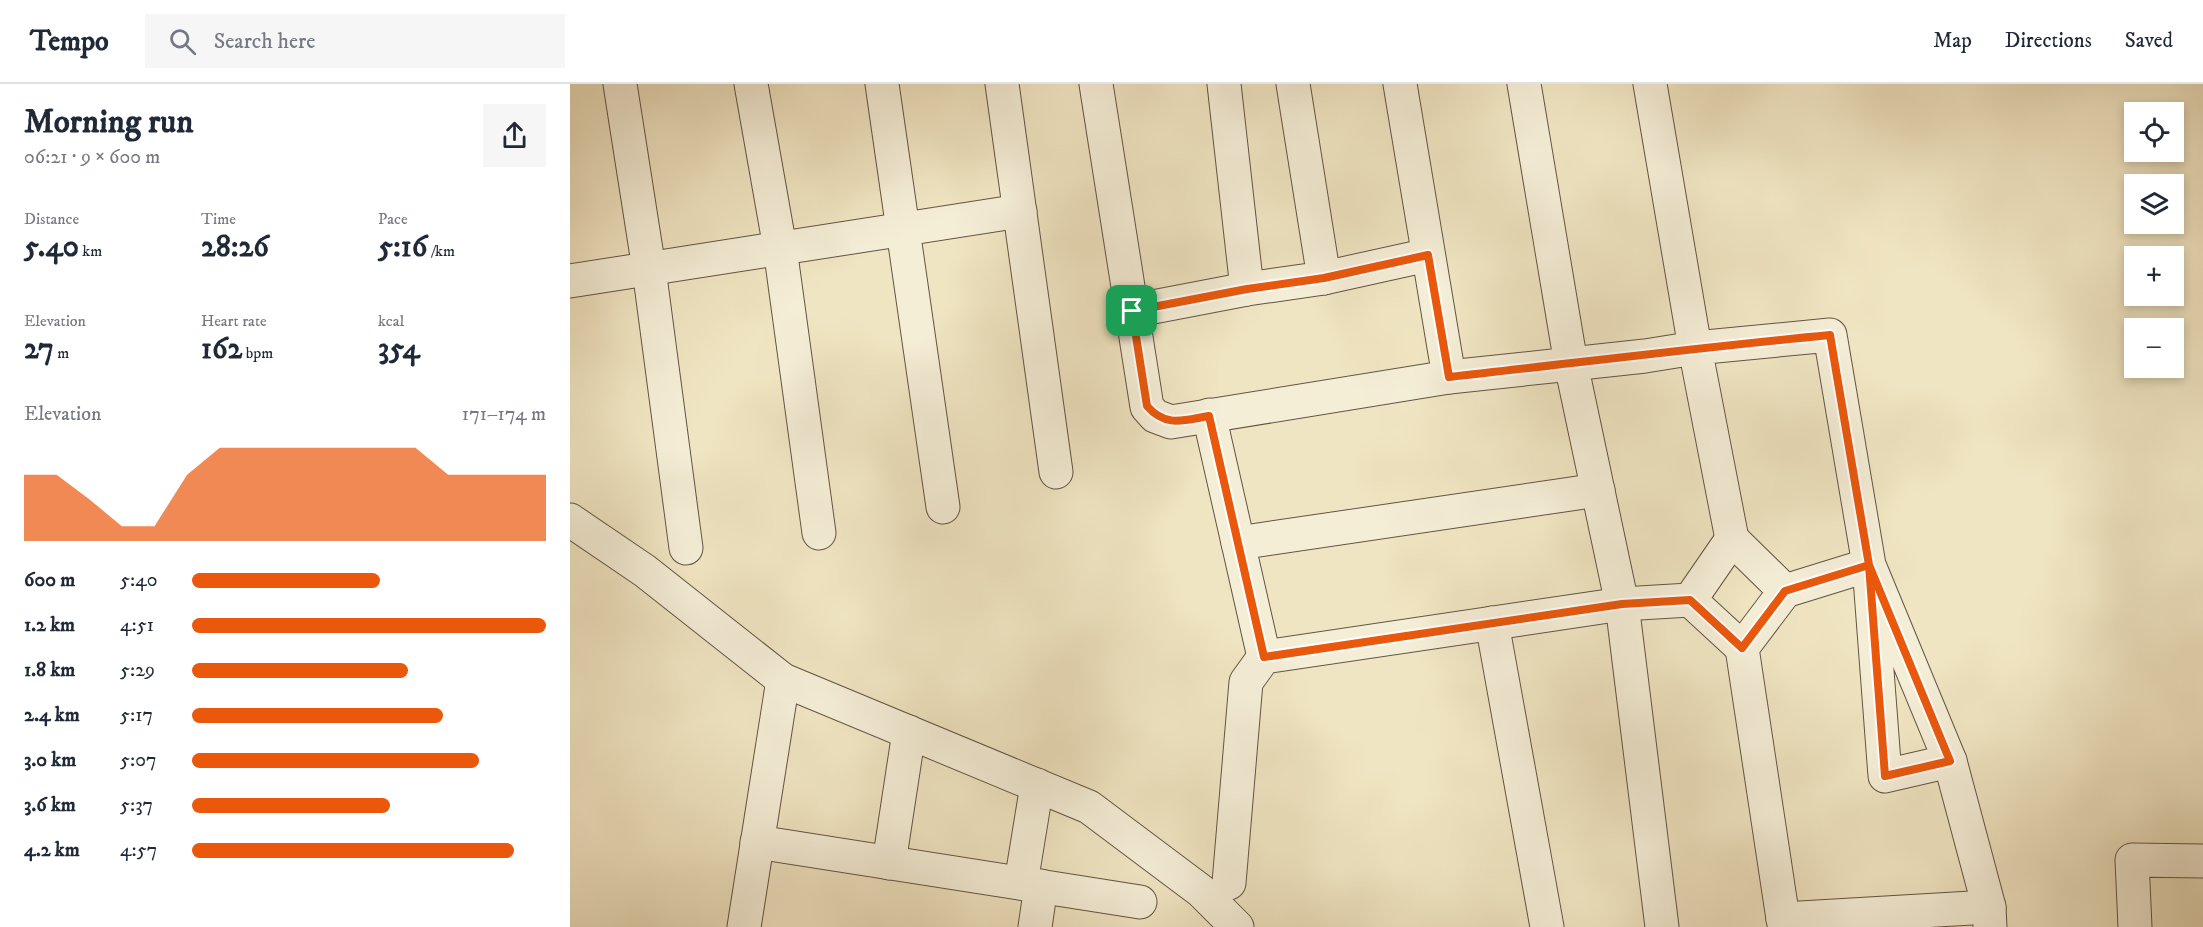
<!DOCTYPE html>
<html lang="en">
<head>
<meta charset="utf-8">
<style>
	body { margin:0; font-family:"IM FELL DW Pica",serif; background:#f6f6f7; color:#1f2937; height:100vh; display:flex; flex-direction:column; font-size:22px; white-space:nowrap }
	* { box-sizing:border-box; margin:0 }
	p { font-size:20px; color:#747a83 }
	.icon { flex:none; width:33px; height:33px; fill:none; stroke:currentColor; stroke-width:2; stroke-linecap:round; stroke-linejoin:round }
	.map { position:relative; flex:1; overflow:hidden }
	.drawer { display:flex; flex-direction:column; background:#fff; width:570px }
	.drawer>* { flex:none }
	.controls { position:absolute; left:1554px; top:18px; display:grid; gap:12px }
	.controls a { display:grid; place-items:center; width:60px; height:60px; border-radius:0px; background:#fff; box-shadow:0 3px 9px #0003; font-size:30px }
	.pin { position:absolute; display:grid; place-items:center; width:51px; height:51px; color:#fff; margin:-26px; border-radius:12px; box-shadow:0 3px 9px #0006 }
	.round { display:grid; place-items:center; flex:none; width:63px; height:63px; border-radius:0px; background:#f6f6f7 }
	.head { display:flex; align-items:center; justify-content:space-between; height:102px; padding:0 24px }
	h1 { font-size:33px; font-weight:700; line-height:45px }
	.metrics { display:grid; grid-template-columns:repeat(3,1fr); gap:9px; height:102px; padding:6px 24px }
	.metrics div { display:grid; align-content:center }
	.metrics b { font-size:30px; font-weight:700 }
	.metrics small { font-size:16px; font-weight:400 }
	.metrics p { font-size:16px }
	.chart { height:168px; padding:12px 24px }
	.chart p { display:flex; justify-content:space-between }
	.chart svg { width:100%; height:108px; margin-top:6px; fill:#ea580c; opacity:.7 }
	ul { padding:0 24px; list-style:none; font-size:20px }
	li { display:grid; grid-template-columns:96px 72px 1fr; align-items:center; height:45px }
	li i { height:15px; border-radius:8px; background:#ea580c }
	header { display:flex; align-items:center; gap:36px; box-sizing:border-box; height:84px; padding:0 30px; background:#fff; border-bottom:2px solid #e0e1e3 }
	header strong { font-size:28px }
	nav { display:flex; gap:33px; margin-inline-start:auto; font-size:21px }
	.search { width:420px; height:54px; background:#f6f6f7; display:flex; align-items:center; gap:15px; box-sizing:border-box; padding:0 21px; border-radius:0px; color:#747a83; font-size:22px }
	main { display:flex; flex:1; min-height:0 }
	.map>svg:first-child { display:block }
</style>
</head>
<body>
<header>
<strong>Tempo</strong>
<div class="search"><svg class="icon" aria-label="search" viewBox="0 0 24 24"><circle cx="10" cy="10" r="6"/><path d="M15 15l6 6"/></svg>Search here</div>
<nav><a>Map</a><a>Directions</a><a>Saved</a></nav>
</header>
<main>
<section class="drawer">
<div class="head"><div><h1>Morning run</h1><p>06:21 · 9 × 600 m</p></div><a class="round"><svg class="icon" aria-label="share" viewBox="0 0 24 24"><path d="M12 15V3M7 8l5-5 5 5M5 13v7h14v-7"/></svg></a></div>
<div class="metrics">
<div><p>Distance</p><b>5.40<small> km</small></b></div>
<div><p>Time</p><b>28:26</b></div>
<div><p>Pace</p><b>5:16<small> /km</small></b></div>
</div>
<div class="metrics">
<div><p>Elevation</p><b>27<small> m</small></b></div>
<div><p>Heart rate</p><b>162<small> bpm</small></b></div>
<div><p>kcal</p><b>354</b></div>
</div>
<div class="chart"><p><span>Elevation</span>171–174 m</p>
<svg viewBox="0 0 160 44" preserveAspectRatio="none"><path d="M0 44V17L10 17L20 27L30 38L40 38L50 17L60 6L70 6L80 6L90 6L100 6L110 6L120 6L130 17L140 17L150 17L160 17V44z"/></svg>
</div>
<ul>
<li><b>600 m</b>5:40<i style="width:53%"></i></li>
<li><b>1.2 km</b>4:51<i style="width:100%"></i></li>
<li><b>1.8 km</b>5:29<i style="width:61%"></i></li>
<li><b>2.4 km</b>5:17<i style="width:71%"></i></li>
<li><b>3.0 km</b>5:07<i style="width:81%"></i></li>
<li><b>3.6 km</b>5:37<i style="width:56%"></i></li>
<li><b>4.2 km</b>4:57<i style="width:91%"></i></li>
</ul>
</section>
<div class="map">
<svg width="1633" height="843" viewBox="0 0 1633 843">
	<rect width="100%" height="100%" fill="#f0e5c2"/>
	<filter id="stains"><feTurbulence type="fractalNoise" baseFrequency=".00333" numOctaves="4"/><feColorMatrix values="0 0 0 0 .2 0 0 0 0 .09 0 0 0 0 .02 0 0 0 .5 -.17"/></filter>
	<radialGradient id="worn" r=".72"><stop offset=".6" stop-color="#630" stop-opacity="0"/><stop offset="1" stop-color="#630" stop-opacity=".3"/></radialGradient>
	<g fill="none" stroke-linecap="round" stroke-linejoin="round">
		<defs>
			<g id="minor">
				<path d="M50,0l29,185 37,279"/>
				<path d="M181,0l29,164 39,285"/>
				<path d="M312,0l61,423"/>
				<path d="M432,0l54,388"/>
				<path d="M526,0l51,323 8,9 16,6 278,-45 122,-13 -47,-280"/>
				<path d="M654,0l23,205"/>
				<path d="M723,0l31,194"/>
				<path d="M830,0l49,293"/>
				<path d="M1080,0l45,264 -50,8 -74,8 51,240 40,323"/>
				<path d="M0,197l450,-70"/>
				<path d="M562,227l115,-22 77,-11 104,-23"/>
				<path d="M639,331l55,242"/>
				<path d="M0,436l75,51 138,109 306,127 112,84 36,36"/>
				<path d="M1162,455l-37,-191 135,-13 39,230 16,211 65,-15 -81,-196 -84,26 -43,57 41,271"/>
				<path d="M668,459l360,-53"/>
				<path d="M922,539l55,304"/>
				<path d="M1172,564l-52,-48 42,-61 53,52"/>
				<path d="M1380,677l39,146 1,20"/>
				<path d="M187,758l383,60"/>
				<path d="M319,779l20,-131"/>
				<path d="M451,799l16,-98"/>
				<path d="M659,799l17,-201 18,-25 358,-53 68,-4"/>
				<path d="M174,843l39,-247"/>
				<path d="M465,843l6,-41"/>
				<path d="M1215,843l-2,-8 206,-12"/>
				<path d="M1565,843l-3,-67 71,1"/>
			</g>
		</defs>
		<!-- minor casing -->
		<use href="#minor" stroke="#625444" stroke-width="35"/>
		<!-- minor -->
		<use href="#minor" stroke="#f5eed7" stroke-width="33"/>
	</g>
	<g fill="none" stroke-linecap="round" stroke-linejoin="round">
		<defs>
			<path id="route" d="M562,227l15,95c19,22 37,14 62,10l55,241 358,-53 68,-4 52,48 43,-57 84,-26 81,196 -65,15 -16,-211 -39,-230c-127,12 -254,28 -381,42l-21,-122 -104,23 -77,11 -115,22"/>
		</defs>
		<!-- route casing -->
		<use href="#route" stroke="#fff" stroke-width="12"/>
		<!-- route -->
		<use href="#route" stroke="#ea580c" stroke-width="8"/>
	</g>
	<rect width="100%" height="100%" filter="url(#stains)"/>
	<rect width="100%" height="100%" fill="url(#worn)"/>
</svg>
<div class="controls">
<a><svg class="icon" aria-label="locate" viewBox="0 0 24 24"><circle cx="12" cy="12" r="6"/><path d="M12 2v4M12 18v4M2 12h4M18 12h4"/></svg></a>
<a><svg class="icon" aria-label="layers" viewBox="0 0 24 24"><path d="M12 4l9 5-9 5-9-5zM3 14l9 5 9-5"/></svg></a>
<a>+</a>
<a>−</a>
</div>
<div class="pin" style="left:562px;top:227px;background:#1e9e55"><svg class="icon" aria-label="arrive" viewBox="0 0 24 24"><path d="M6 21V4h12l-3 4 3 4H6"/></svg></div>
</div>
</main>
</body>
</html>
